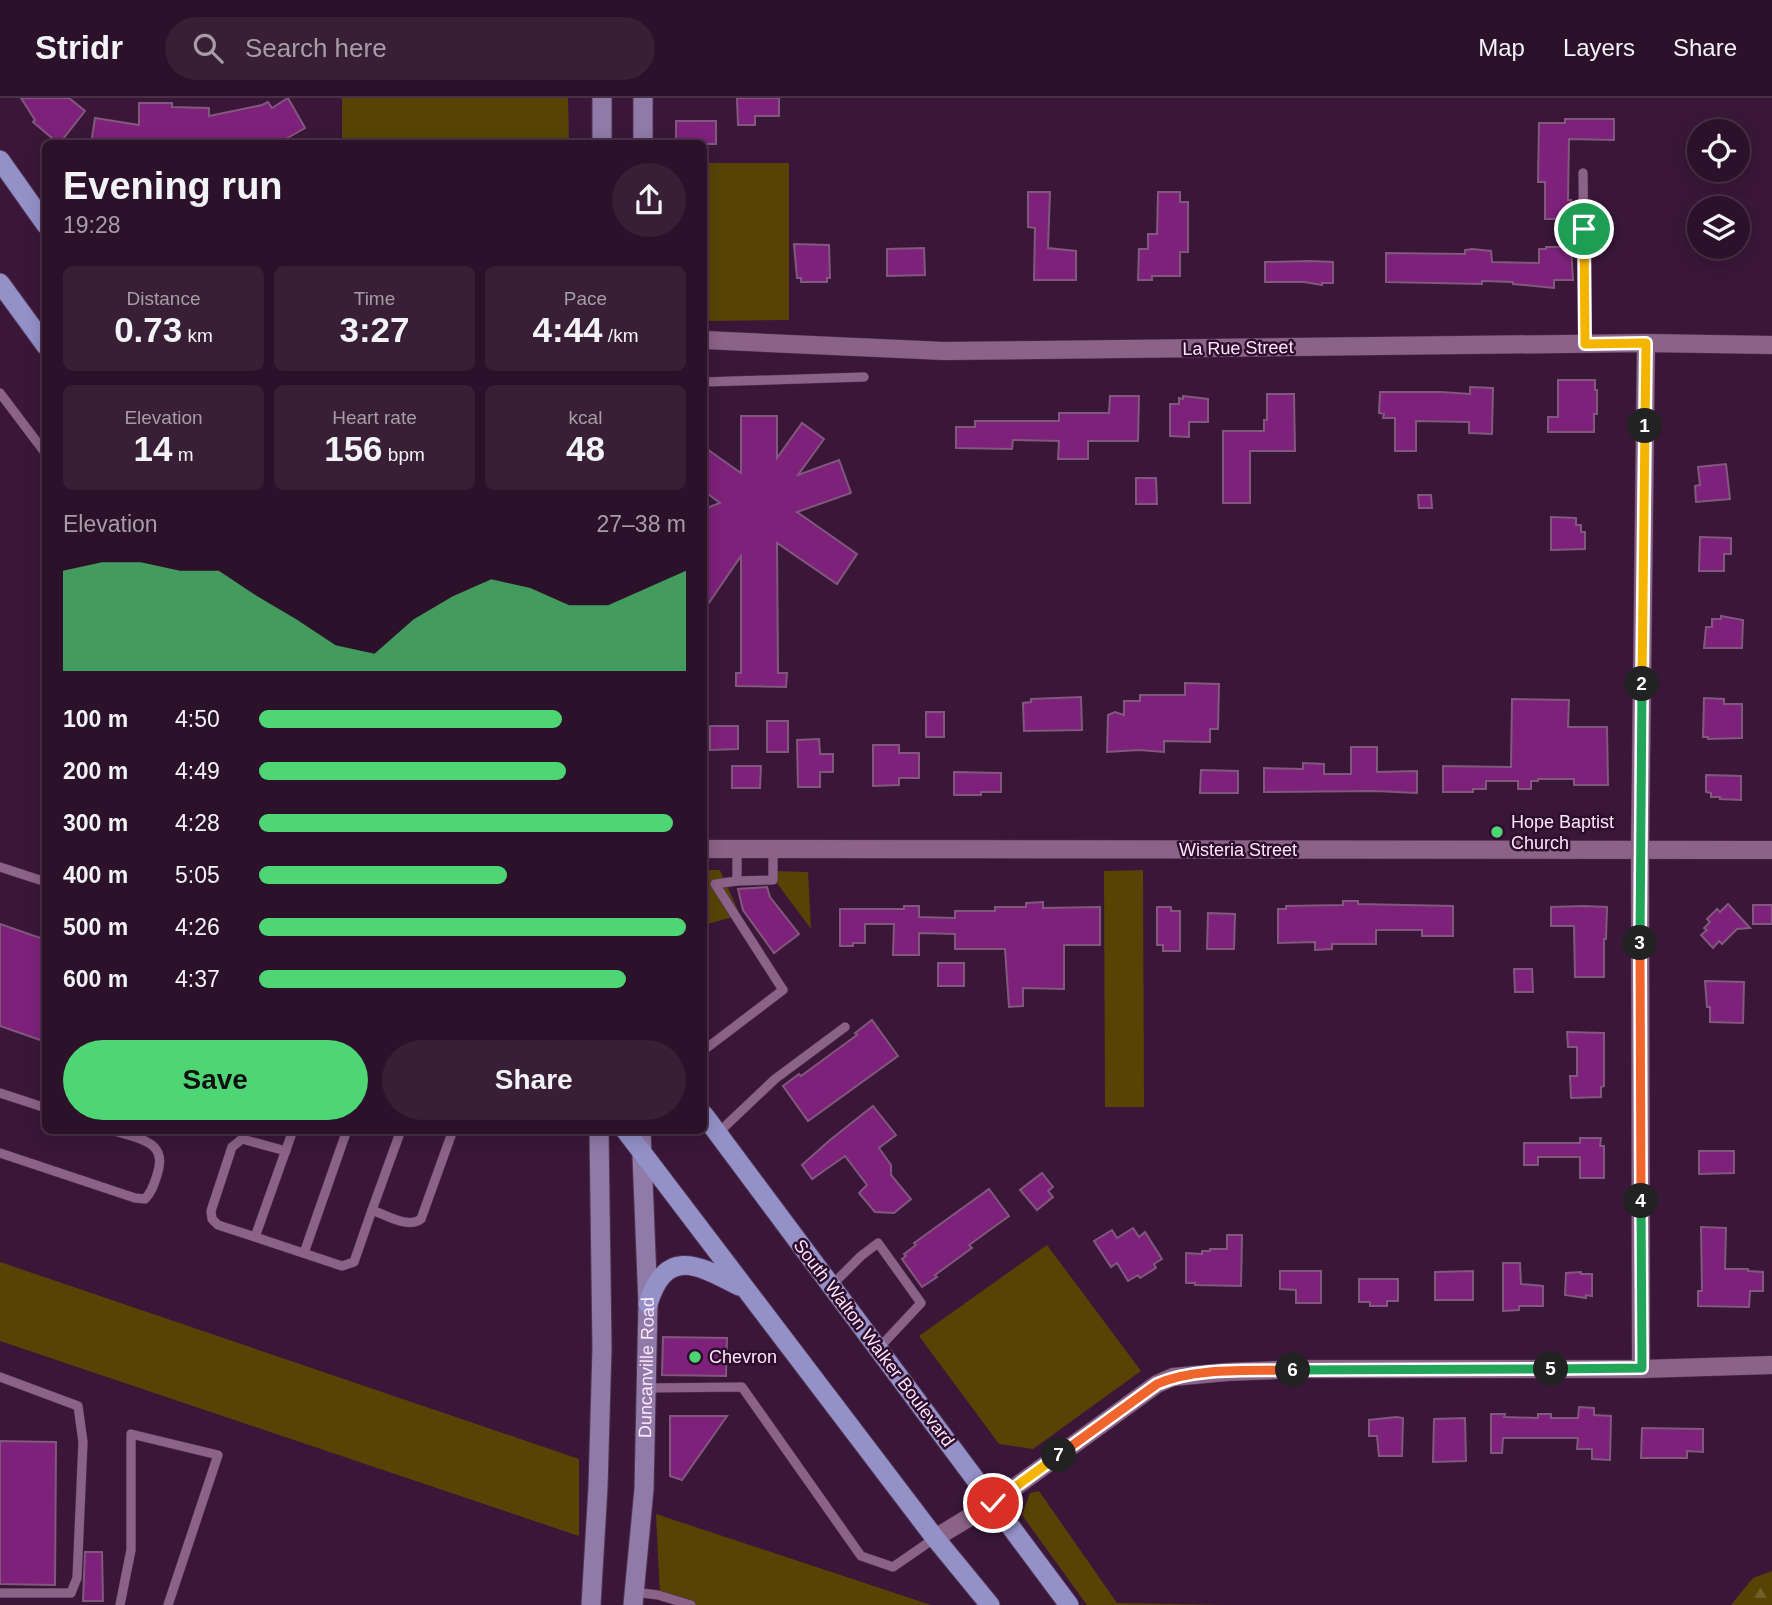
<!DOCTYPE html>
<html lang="en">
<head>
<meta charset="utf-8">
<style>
	body { margin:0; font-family:Helvetica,sans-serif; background:#381f36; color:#f1f3f6; height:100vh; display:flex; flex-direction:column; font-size:26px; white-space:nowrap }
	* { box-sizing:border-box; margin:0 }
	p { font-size:23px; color:#a69da8 }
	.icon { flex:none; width:38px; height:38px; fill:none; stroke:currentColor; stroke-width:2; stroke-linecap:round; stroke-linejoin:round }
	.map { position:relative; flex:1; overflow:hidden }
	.sheet { position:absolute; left:42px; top:42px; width:665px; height:994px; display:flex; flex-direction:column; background:#2c112a; border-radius:10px; box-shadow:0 4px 18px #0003,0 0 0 2px #483147 }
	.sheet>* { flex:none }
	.fabs { position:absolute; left:1687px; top:21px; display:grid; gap:14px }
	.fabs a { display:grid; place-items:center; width:63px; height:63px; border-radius:50%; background:#2c112a; box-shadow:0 4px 18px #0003,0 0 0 2px #483147; font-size:35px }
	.pin { position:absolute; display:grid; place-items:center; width:60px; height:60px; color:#fff; margin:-30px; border:4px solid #fff; border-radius:50%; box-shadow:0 2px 7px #0007 }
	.km { position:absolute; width:35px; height:35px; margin:-18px; border-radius:50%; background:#222; color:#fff; font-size:19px; line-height:35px; text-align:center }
	.round { display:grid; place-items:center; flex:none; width:74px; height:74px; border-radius:37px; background:#381f36 }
	.overview { display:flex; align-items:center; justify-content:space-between; height:119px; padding:0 21px }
	h1 { font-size:38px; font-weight:700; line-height:52px }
	.stats { display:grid; grid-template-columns:repeat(3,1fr); gap:10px; height:119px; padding:7px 21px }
	.stats div { display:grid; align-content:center; border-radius:10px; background:#381f36; text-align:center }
	.stats b { font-size:35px; font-weight:700 }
	.stats small { font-size:19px; font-weight:400 }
	.stats p { font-size:19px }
	.chart { height:196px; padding:14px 21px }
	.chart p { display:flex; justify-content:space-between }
	.chart svg { width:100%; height:126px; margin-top:7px; fill:#4ed675; opacity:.7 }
	.button { display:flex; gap:14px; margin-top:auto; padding:14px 21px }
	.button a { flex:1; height:80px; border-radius:42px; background:#4ed675; color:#111; font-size:28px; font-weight:700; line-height:80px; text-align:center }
	.button a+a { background:#381f36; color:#f1f3f6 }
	ul { padding:0 21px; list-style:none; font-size:23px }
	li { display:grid; grid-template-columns:112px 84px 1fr; align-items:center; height:52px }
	li i { height:18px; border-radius:9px; background:#4ed675 }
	header { display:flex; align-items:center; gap:42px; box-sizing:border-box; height:98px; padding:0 35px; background:#2c112a; border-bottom:2px solid #483147 }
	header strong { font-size:33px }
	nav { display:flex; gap:38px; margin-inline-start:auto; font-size:24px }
	.search { width:490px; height:63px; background:#381f36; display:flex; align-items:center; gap:18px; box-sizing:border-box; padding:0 24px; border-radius:38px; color:#a69da8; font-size:26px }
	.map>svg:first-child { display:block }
</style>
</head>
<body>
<header>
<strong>Stridr</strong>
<div class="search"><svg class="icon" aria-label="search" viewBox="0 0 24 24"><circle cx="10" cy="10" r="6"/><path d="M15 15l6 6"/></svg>Search here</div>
<nav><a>Map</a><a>Layers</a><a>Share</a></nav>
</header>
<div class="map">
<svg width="1772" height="1507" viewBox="0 0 1772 1507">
	<defs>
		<pattern id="forest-firs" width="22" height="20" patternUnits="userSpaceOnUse" patternTransform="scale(1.75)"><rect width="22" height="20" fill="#574405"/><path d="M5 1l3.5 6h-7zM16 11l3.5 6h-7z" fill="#705f2a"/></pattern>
	</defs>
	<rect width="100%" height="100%" fill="#3a1738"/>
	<!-- green -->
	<g fill="#574405">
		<path d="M342,0h226l1,45h-227z"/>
		<path d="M704,65h85v157l-85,1z"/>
		<path d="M704,772h16l20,45 -36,10z"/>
		<path d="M1143,772l1,237h-39l-1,-236z"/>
		<path d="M768,773l40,1 3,57z"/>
		<path d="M1047,1147l94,126 -108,78 -34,-5 -80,-108z"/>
		<path d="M0,1164l579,197v77l-579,-195z"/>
		<path d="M1039,1393l78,112 107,2h-137l-65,-90 8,-22z"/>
		<path d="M656,1416l275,91h-242l-29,-10z"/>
	</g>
	<!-- forest -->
	<path fill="url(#forest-firs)" d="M1772,1473v34h-41l22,-27z"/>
	<!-- building -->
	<g fill="#7e217b" stroke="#80587c" stroke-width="2">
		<path d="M21,0h48l16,13 -26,33 -26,-22 2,-2z"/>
		<path d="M288,0l17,30 -28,16h-186l4,-26 44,7v-22h33v4l37,1v8l53,-11 6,-3 4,6z"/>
		<path d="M737,0h42v18h-24v9h-17z"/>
		<path d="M1565,21h49v21l-45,-1 -1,61h3v19h-26v-37h-7l1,-59h26z"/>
		<rect x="676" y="23" width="40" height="23"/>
		<path d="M1028,94h22l-2,56 28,3v29h-42l1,-52 -7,-1z"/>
		<path d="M1158,94h22v10h8v50h-8v24h-28v4h-14l1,-31h9v-15h9z"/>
		<path d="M794,146l35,1 1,33h-3v4h-26v-4h-4z"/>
		<path d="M1546,149h25l2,33h-19v8l-41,-4v-2l-31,-1v3l-96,-2v-29l79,1v-4l7,-1 19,2 1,11 47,1v-14h7z"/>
		<path d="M924,150l1,27 -38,1v-27z"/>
		<path d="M1309,163l24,1v21h-11v2l-18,-3h-39v-20z"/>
		<path d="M1558,282h37v10h2v24h-3v18h-46v-15h10z"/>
		<path d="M1470,289l23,1 -1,46 -23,-1v-11l-53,-1v30h-21v-33h-12l1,-4 -5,-1 1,-21h61l29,2z"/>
		<path d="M1267,296h27l1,57h-45v52h-27v-72h41v-11h3z"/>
		<path d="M1110,298h29l-1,45h-50v18h-30l1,-18 -46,-1 -1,9 -56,-1v-21h19v-6h84v-8h50z"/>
		<path d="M1183,298l25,3v23h-19v15l-19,-1v-32h9v-6l4,1z"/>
		<path d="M741,318h36v42l25,-35 22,16 -26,36 41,-15 12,33 -54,19 60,42 -20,30 -60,-41 1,130h9l-1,14 -50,-1v-13h5v-117l-37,54v-101l16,-6 -16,-12v-44l37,26z"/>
		<path d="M1726,366l4,35 -34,3 -1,-16 5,-1 -2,-18z"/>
		<path d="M1136,380h20l1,26h-21z"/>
		<path d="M1418,397h13l1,13h-13z"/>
		<path d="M1551,419l25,1v7h5v7h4v17l-34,1z"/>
		<path d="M1700,439l31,1v16h-7v17h-25z"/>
		<path d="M1721,518l22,4 -1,28h-38l2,-21h6v-8h9z"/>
		<path d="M1185,585l34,1 -1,45h-8v13l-46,-1v11l-25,-2 -32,2 1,-37 7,-3 9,3v-14h16v-6h45z"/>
		<path d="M1081,599l1,33 -58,1 -1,-28 8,-1v-3z"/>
		<path d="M1704,600l20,1v5h18v34l-34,1v-2h-5z"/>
		<path d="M1512,601l57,1 -1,27h39l1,58h-34v-6h-36v2h-7v8h-13v-8h-32v8h-13v3h-30v-26l68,1z"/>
		<rect x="926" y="614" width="18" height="25"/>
		<rect x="767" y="623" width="21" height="31"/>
		<path d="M710,628h28v23l-28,1z"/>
		<path d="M819,641l1,15h13v18h-13v15h-22l-1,-47z"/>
		<path d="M873,647h26v8h20v25h-20v7l-26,1z"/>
		<path d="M1351,649h26v25l40,-1v22l-42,-2 -111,1v-24l39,1v-6l21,1v10h27z"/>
		<path d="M732,668h29l-1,22h-28z"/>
		<path d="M1201,672l37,1v22h-38z"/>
		<path d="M954,674l47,1v19h-20v3h-27z"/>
		<path d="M1706,677l35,1v24l-21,-1v-2h-9v-4l-5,-1z"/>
		<path d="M767,789l3,10 29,37 -25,19 -31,-43 -5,-21z"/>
		<path d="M1343,803h15v3l95,2v30h-31v-6h-46v14h-44v5l-17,1v-8l-37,1v-34h8v-3l57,-1z"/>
		<path d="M1043,804v6l57,-1v38h-36v44l-41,-1v18l-14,1 -4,-58h-50v-15l-36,-1v22h-26l1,-31h-29v19h-12v3h-13v-37h64v-3h15v11l36,1v-7h40v-4h31v-4z"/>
		<path d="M1728,806l22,24 -13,1 -15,15 -3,-3 -6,7 -12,-13 6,-5 -3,-2 6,-6 -3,-3 10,-10 3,3z"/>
		<rect x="1753" y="807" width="19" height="19"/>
		<path d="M1583,808l24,1 -1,32h-2v38h-29l-1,-51h-23v-19z"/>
		<path d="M1157,809h14v4h9v40h-17v-6h-6z"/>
		<path d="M1208,815l27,1 -1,35h-27z"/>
		<path d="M0,826l46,16v102l-46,-16z"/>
		<rect x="938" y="865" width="26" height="23"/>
		<path d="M1514,871h18l1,23h-18z"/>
		<path d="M1705,883l39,1 -1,41 -33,-1v-15h-3z"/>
		<path d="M872,922l26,36 -90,65 -25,-35 16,-12 2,2 56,-41 -2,-2z"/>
		<path d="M1567,934l37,1v53l-3,1v10l-30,1 -1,-22h7v-29h-9z"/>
		<path d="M873,1008l23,29 -17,13 12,17v10l20,24 -17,14 -19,-1 -16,-19 8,-8 -22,-29 -33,23 -10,-14 28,-25z"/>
		<path d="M1580,1040h21l-1,8h4v32h-24v-21h-42v8h-14v-22h56z"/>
		<path d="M1699,1053h35v22l-35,1z"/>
		<path d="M1042,1075l11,14 -5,4 5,6 -16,13 -17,-20z"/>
		<path d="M989,1091l20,27 -40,29 3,3 -37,27 2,2 -15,10 -20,-28 4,-3 -2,-2 12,-9 -2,-2z"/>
		<path d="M1701,1129l25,1 -1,41h23v2l15,1v19h-13l-1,16 -51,-1v-15h4z"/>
		<path d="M1133,1130l6,9 6,-5 17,27 -8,5 2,4 -16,10 -2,-3 -10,6 -11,-18 -6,4 -17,-26 18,-11 5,8z"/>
		<path d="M1227,1137h15l-1,51 -46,-1v-2h-9v-30l16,1v-3h8v-2h17z"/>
		<path d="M1503,1165h17l1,21 22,2v20h-24v4l-16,1z"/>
		<path d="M1280,1173h41v32h-25v-13l-16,-1z"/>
		<path d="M1473,1173v29h-38v-28z"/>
		<path d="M1581,1174v2h11v22l-6,-1v3l-21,-3 1,-22z"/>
		<path d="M1359,1181h39v22h-11v5h-17v-4h-11z"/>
		<path d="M663,1239l64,1 -1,38 -64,-1z"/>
		<path d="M1579,1309l15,1v7l17,1 -1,44 -18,-1v-10h-15l1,-11h-75l-1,15h-11v-39h14l-1,3 34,1v-4h13v4h27z"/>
		<path d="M670,1318h57l-45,64 -12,-4z"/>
		<path d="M1396,1319l7,1 -1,38h-23l-2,-20h-8v-16z"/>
		<path d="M1465,1320l1,43 -33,1 1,-43z"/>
		<path d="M1642,1330l61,1v23l-16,-1v7h-46z"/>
		<path d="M0,1343l56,1 -1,143 -55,-1z"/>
		<path d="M85,1454h17l1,49h-20z"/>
	</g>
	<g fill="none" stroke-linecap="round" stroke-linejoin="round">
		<defs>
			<g id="service">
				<path d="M1583,75l2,171"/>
				<path d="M704,284l160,-5"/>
				<path d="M0,295l46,61"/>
				<path d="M0,769l46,15"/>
				<path d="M737,783l36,-1v-31"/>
				<path d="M704,952l79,-60 -68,-106 22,-3v-32"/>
				<path d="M0,995l46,15"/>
				<path d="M293,1032l-38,107 87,29 12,-4 18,-52c14,5 36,19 49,9l32,-89"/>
				<path d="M718,1035l57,-54 70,-52"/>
				<path d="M0,1055l135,45 10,1c7,-7 9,-15 12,-24 12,-35 -19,-36 -46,-45"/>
				<path d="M372,1112l29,-80"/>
				<path d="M255,1139l-37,-12 -6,-6 -1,-8 21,-64 10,-8 44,12"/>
				<path d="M304,1155l43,-123"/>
				<path d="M831,1188l30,-30 17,-13 43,60 -43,46"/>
				<path d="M0,1279l78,29 5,36 -6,136 -6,15h-71"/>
				<path d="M647,1290l95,-1 119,169 32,11 42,-29"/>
				<path d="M634,1494l24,3 33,10"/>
				<path d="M120,1507l11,-55v-116l87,21 -50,150"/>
			</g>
			<g id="minor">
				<path d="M704,242l240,11 702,-8 126,2"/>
				<path d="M704,751l1068,1"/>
				<path d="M1641,1271l-1,-519 6,-507"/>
				<path d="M935,1440l58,-35 164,-119 16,-7 54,-5 74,-3h340l131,-4"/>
			</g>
			<g id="secondary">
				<path d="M602,0v46"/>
				<path d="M643,0v46"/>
				<path d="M591,1507l7,-118 4,-139 -3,-218"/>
				<path id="s1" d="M633,1507l11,-116 4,-185 -7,-174"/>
			</g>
			<g id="primary">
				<path d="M0,62l46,65"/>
				<path d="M0,185l46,63"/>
				<path d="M704,1017l365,490"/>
				<path d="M625,1032l310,408 55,67"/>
				<path d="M648,1206c18,-58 50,-39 91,-18"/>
			</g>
		</defs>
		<!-- service casing -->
		<use href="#service" stroke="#51334f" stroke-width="10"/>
		<!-- minor casing -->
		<use href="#minor" stroke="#51334f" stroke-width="19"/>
		<!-- secondary casing -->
		<use href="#secondary" stroke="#51334f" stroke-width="21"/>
		<!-- primary casing -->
		<use href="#primary" stroke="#51334f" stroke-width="21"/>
		<!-- service -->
		<use href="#service" stroke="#8b6388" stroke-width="9"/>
		<!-- minor -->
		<use href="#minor" stroke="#8b6388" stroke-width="18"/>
		<!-- secondary -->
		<use href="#secondary" stroke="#8f7aa8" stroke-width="19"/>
		<!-- primary -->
		<use href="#primary" stroke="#9391c8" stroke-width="19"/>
	</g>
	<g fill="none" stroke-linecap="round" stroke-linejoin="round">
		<defs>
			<path id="split-1" d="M1584,131l1,115 61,-1 -1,83"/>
			<path id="split-2" d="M1642,586l3,-258"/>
			<path id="split-3" d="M1640,845l2,-259"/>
			<path id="split-4" d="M1640,845l1,258"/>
			<path id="split-5" d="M1551,1271l91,-1 -1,-167"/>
			<path id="split-6" d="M1293,1272l258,-1"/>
			<path id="split-7" d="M1059,1357l98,-71c38,-17 94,-13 136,-14"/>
			<path id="split-8" d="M993,1405l66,-48"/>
		</defs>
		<!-- split-1 casing -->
		<use href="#split-1" stroke="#fff" stroke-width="14"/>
		<!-- split-2 casing -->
		<use href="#split-2" stroke="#fff" stroke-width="14"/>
		<!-- split-3 casing -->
		<use href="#split-3" stroke="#fff" stroke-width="14"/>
		<!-- split-4 casing -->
		<use href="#split-4" stroke="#fff" stroke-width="14"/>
		<!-- split-5 casing -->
		<use href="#split-5" stroke="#fff" stroke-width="14"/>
		<!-- split-6 casing -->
		<use href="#split-6" stroke="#fff" stroke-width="14"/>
		<!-- split-7 casing -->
		<use href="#split-7" stroke="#fff" stroke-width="14"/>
		<!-- split-8 casing -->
		<use href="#split-8" stroke="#fff" stroke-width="14"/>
		<!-- split-1 -->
		<use href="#split-1" stroke="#f5b400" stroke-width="9"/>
		<!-- split-2 -->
		<use href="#split-2" stroke="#f5b400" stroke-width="9"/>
		<!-- split-3 -->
		<use href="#split-3" stroke="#22a559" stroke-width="9"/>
		<!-- split-4 -->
		<use href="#split-4" stroke="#f0652b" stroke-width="9"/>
		<!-- split-5 -->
		<use href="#split-5" stroke="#22a559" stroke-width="9"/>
		<!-- split-6 -->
		<use href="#split-6" stroke="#22a559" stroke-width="9"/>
		<!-- split-7 -->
		<use href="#split-7" stroke="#f0652b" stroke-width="9"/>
		<!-- split-8 -->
		<use href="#split-8" stroke="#f5b400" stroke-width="9"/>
	</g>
	<!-- markers -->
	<g fill="#4ed675" stroke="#2f0d2d" stroke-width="2.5">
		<circle cx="1497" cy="734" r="7"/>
		<circle cx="695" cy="1259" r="7"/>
	</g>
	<g text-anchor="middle" stroke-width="5" stroke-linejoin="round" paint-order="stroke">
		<!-- street labels -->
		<g font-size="18" fill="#fee6fb" stroke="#2f0d2d">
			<text transform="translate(1238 250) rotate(-1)" y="6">La Rue Street</text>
			<text x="1238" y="758">Wisteria Street</text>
			<text transform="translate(874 1245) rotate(53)" y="6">South Walton Walker Boulevard</text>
			<text dy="6" stroke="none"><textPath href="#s1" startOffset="238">Duncanville Road</textPath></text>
		</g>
		<!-- poi labels -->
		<g font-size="18" fill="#fee6fb" stroke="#2f0d2d" text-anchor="start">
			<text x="1511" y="730">Hope Baptist<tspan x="1511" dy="21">Church</tspan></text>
			<text x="709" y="1265">Chevron</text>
		</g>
	</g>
</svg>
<div class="fabs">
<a><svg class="icon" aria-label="locate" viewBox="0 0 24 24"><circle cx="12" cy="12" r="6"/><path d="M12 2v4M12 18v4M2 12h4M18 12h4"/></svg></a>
<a><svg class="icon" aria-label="layers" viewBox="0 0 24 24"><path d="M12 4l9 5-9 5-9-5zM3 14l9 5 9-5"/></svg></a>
</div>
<div class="pin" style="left:1584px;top:131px;background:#1e9e55"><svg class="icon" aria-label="arrive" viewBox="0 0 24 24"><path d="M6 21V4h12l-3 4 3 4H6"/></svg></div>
<div class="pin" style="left:993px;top:1405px;background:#d93025"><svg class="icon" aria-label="check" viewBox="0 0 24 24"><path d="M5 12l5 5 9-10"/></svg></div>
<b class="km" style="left:1645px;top:328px">1</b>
<b class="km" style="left:1642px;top:586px">2</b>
<b class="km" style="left:1640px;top:845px">3</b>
<b class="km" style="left:1641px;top:1103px">4</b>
<b class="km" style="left:1551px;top:1271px">5</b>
<b class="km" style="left:1293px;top:1272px">6</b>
<b class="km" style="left:1059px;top:1357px">7</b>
<section class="sheet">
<div class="overview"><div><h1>Evening run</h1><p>19:28</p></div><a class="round"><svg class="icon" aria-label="share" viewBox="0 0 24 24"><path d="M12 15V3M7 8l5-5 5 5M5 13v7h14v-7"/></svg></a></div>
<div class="stats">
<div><p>Distance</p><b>0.73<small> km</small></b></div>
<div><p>Time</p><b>3:27</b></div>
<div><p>Pace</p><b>4:44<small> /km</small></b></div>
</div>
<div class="stats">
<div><p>Elevation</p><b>14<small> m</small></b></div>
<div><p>Heart rate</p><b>156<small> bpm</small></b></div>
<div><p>kcal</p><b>48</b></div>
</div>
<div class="chart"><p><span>Elevation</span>27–38 m</p>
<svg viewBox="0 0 160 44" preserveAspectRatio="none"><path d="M0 44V9L10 6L20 6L30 9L40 9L50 18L60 26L70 35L80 38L90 26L100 18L110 12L120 15L130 21L140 21L150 15L160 9V44z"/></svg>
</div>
<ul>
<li><b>100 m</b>4:50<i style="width:71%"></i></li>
<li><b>200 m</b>4:49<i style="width:72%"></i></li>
<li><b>300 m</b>4:28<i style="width:97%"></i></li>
<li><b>400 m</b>5:05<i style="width:58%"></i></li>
<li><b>500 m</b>4:26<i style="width:100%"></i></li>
<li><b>600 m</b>4:37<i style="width:86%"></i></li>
</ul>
<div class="button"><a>Save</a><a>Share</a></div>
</section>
</div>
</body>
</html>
